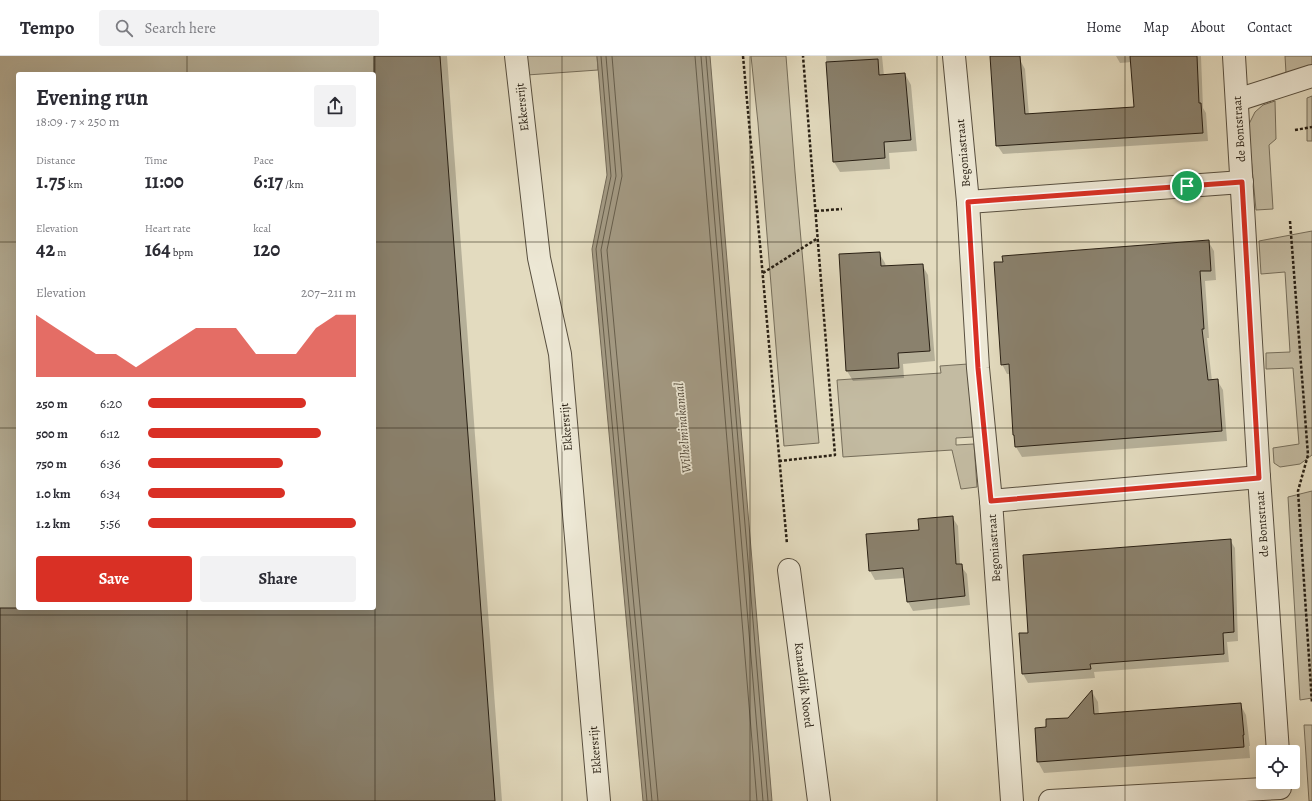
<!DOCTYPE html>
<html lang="en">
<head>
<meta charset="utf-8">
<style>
	body { margin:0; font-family:Alegreya,serif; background:#f2f2f3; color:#2b2b33; height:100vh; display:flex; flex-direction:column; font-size:15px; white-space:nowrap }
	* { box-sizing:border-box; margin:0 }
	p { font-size:13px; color:#7c7c81 }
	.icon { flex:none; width:22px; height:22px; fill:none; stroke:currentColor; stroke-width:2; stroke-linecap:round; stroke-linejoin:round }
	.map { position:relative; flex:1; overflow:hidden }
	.side { position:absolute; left:16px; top:16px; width:360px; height:538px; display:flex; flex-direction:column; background:#fff; border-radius:4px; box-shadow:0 4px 16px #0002 }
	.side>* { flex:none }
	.controls { position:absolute; left:1256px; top:689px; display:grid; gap:8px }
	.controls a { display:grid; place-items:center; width:44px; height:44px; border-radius:4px; background:#fff; box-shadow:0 4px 16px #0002; font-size:20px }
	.pin { position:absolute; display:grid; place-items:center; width:34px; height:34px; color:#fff; margin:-17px; border:2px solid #fff; border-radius:50%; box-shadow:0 1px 4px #0007 }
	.round { display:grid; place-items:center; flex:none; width:42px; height:42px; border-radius:4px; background:#f2f2f3 }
	.headline { display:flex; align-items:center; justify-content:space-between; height:68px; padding:0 20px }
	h1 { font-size:22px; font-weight:700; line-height:30px }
	.figures { display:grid; grid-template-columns:repeat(3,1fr); gap:6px; height:68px; padding:4px 20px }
	.figures div { display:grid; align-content:center }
	.figures b { font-size:20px; font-weight:700 }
	.figures small { font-size:11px; font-weight:400 }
	.figures p { font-size:11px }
	.chart { height:112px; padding:8px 20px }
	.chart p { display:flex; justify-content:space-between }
	.chart svg { width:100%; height:72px; margin-top:4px; fill:#d93025; opacity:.7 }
	.action { display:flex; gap:8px; margin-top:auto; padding:8px 20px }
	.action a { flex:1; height:46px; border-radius:4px; background:#d93025; color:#fff; font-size:16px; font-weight:700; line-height:46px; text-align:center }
	.action a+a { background:#f2f2f3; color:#2b2b33 }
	ul { padding:0 20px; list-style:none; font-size:13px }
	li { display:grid; grid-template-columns:64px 48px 1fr; align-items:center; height:30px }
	li i { height:10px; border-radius:5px; background:#d93025 }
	header { display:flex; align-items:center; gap:24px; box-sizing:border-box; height:56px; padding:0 20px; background:#fff; border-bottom:1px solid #e1e1e2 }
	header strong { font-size:19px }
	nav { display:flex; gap:22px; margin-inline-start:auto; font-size:14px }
	.search { width:280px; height:36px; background:#f2f2f3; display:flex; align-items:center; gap:10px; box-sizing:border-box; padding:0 14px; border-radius:4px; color:#7c7c81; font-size:15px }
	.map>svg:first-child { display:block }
</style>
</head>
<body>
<header>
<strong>Tempo</strong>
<div class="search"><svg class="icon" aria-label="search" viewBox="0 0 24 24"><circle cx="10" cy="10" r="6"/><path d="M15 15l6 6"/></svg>Search here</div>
<nav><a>Home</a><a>Map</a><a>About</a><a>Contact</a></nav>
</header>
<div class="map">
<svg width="1312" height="745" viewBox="0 0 1312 745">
	<rect width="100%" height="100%" fill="#e3dbbf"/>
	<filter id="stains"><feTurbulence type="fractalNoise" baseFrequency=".005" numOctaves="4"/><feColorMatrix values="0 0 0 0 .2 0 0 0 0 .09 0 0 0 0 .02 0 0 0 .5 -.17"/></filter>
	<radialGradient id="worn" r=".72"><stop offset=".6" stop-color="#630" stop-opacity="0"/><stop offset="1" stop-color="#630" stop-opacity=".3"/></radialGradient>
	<!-- green -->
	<g fill="#c3bba2" stroke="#766e5b">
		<path d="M525,0h72l1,14 -71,5z"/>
		<path d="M751,0h35l9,116 24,271 -35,3 -26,-323z"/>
		<path d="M1285,0h27v9l-26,8z"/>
		<path d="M1312,40v45h-5v-43z"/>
		<path d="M1275,45l1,38 -7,6 4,64 -17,1 -8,-84 7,-14 8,-7z"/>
		<path d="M1312,175v224l-12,9 -20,3 -6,-4 -1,-15 26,-4 -6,-76 -27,1v-16l24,-1 -5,-80 -24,2 -2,-33z"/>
		<path d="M968,308l5,73 -17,1v7l18,-1 3,43 -16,2 -9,-39 -109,7 -6,-77 104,-7 -1,-7z"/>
		<path d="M1312,435v207l-12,2 -12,-203z"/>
		<path d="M1304,669h8v76h-3z"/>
	</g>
	<!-- water -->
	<path fill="#a49b85" stroke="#736a58" d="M597,0h113l62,745h-129l-51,-552 15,-74z"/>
	<!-- shadow -->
	<g fill="#0003" fill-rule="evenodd">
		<path d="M0,0h447l55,745h-502zM18,18h356v534h-356z"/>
		<path d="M826,0h56l2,20 21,-2 6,11 6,66 -28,2 1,16 -50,3 -6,-10z"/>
		<path d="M1116,0h85l2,52 3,5 2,28 -205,13 -6,-9 23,-85 5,9 4,46 107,-7 -4,-46 -12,1z"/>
		<path d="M1208,185l6,10 2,29 -11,1 4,57h-2l5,43 5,-1 6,10 4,51 -205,16 -6,-10 -5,-73h-4l-5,-10z"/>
		<path d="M879,197l6,10 1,4 36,-2 6,10 7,86 -32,3 1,14 -51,3 -6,-10 -7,-116z"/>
		<path d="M952,461l6,9 2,39 7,9 3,31 -57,6 -5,-9 -3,-24 -30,2 -5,-9 50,-41z"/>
		<path d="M1230,484l5,8 3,93 -11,1 2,20 -135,10 1,6 -67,5 -5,-9 -3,-40h10z"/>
		<path d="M1092,636l6,10 1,13 141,-11 6,11 4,31h-1l1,12 -206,15 -6,-11 10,-34 20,-9z"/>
	</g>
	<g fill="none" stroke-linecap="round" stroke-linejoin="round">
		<!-- shore -->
		<g stroke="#665e4c" stroke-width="1">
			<path d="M601,0l10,120 -15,73 51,552"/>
			<path d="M606,0l10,120 -15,74 51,551"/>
			<path d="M612,0l10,120 -15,74 51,551"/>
			<path d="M695,0l62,745"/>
			<path d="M701,0l62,745"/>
			<path d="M706,0l62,745"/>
		</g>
	</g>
	<!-- building -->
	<g fill="#8a816d" stroke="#292014">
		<path d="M374,0h66l55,745h-495v-193h374z"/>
		<path d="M990,0h30l5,58 109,-7 -4,-51h67l2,47h2l2,30 -207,13z"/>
		<path d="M878,3l1,16 26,-2 6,67 -27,2 1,16 -52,4 -7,-100z"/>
		<path d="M1209,184l2,31h-11l4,58h-2l6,51 10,-1 4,52 -207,16 -1,-12h-1l-4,-71 -8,1 -7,-103h9l-1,-6z"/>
		<path d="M880,196l1,14 42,-2 7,87 -32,2 1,15 -53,3 -7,-117z"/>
		<path d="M953,460l3,48h6l3,32 -58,6 -4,-34 -34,3 -3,-37 53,-4 -1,-11z"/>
		<path d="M1231,483l3,93 -11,1 1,21 -134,10 1,5 -69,5 -3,-41h9l-5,-78z"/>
		<path d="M1092,634l2,24 147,-11 3,32h-1l1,12 -207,15 -2,-34 11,-1v-8l22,-1z"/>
	</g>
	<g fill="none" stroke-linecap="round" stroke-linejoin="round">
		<defs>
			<g id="minor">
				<path d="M516,0l23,202 21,96 39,447"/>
				<path d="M954,0l14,146 10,166 13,133 21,300"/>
				<path d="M1234,0l25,421 19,275"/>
				<path d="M1237,44l75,-24"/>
				<path d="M968,146l274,-20"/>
				<path d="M991,445l268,-24"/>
				<path d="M789,514l30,231"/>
				<path d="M1050,745l230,-13"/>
			</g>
		</defs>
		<!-- minor casing -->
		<use href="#minor" stroke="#584f3f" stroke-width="24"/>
		<!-- path -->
		<g stroke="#292014" stroke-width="2.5" stroke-dasharray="3 2" stroke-linecap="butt">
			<path d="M743,0l44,488"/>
			<path d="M1295,74l17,-3"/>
			<path d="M816,155l26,-2"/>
			<path d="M1290,165l18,234 -10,36 14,212"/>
			<path d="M763,217l55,-35"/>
			<path d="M779,405l56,-6 -32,-399"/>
		</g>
		<!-- minor -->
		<use href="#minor" stroke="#ede8d5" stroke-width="22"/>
	</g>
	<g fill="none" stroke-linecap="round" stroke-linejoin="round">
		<defs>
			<path id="route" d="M1242,126l17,296 -268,23 -13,-133 -10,-166z"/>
		</defs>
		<!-- route casing -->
		<use href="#route" stroke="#fff" stroke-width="8"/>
		<!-- route -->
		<use href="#route" stroke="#d93025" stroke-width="5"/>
	</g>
	<!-- grid -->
	<path fill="none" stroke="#292014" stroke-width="1" stroke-opacity="0.55" d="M187,0v18M375,0v745M562,0v745M750,0v745M937,0v745M1125,0v745M0,186h18M374,186h938M0,372h18M374,372h938M187,552v193M0,559h1312"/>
	<g text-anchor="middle" stroke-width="3.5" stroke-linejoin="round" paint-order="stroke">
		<!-- street labels -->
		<g font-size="12" fill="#292014" stroke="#ede8d5">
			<text transform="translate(522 51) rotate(-96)" y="4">Ekkersrijt</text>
			<text transform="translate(1239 73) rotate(-94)" y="4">de Bontstraat</text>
			<text transform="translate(963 97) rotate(-95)" y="4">Begoniastraat</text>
			<text transform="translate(566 371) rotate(-95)" y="4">Ekkersrijt</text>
			<text transform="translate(1262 468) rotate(-94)" y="4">de Bontstraat</text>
			<text transform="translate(994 492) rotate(-94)" y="4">Begoniastraat</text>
			<text transform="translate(804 629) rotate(83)" y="4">Kanaaldijk Noord</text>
			<text transform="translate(595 694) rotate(-95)" y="4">Ekkersrijt</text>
		</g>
		<!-- water labels -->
		<g font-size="13" font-style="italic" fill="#544b3c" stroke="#ede8d5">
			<text transform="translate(682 372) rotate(-95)" y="5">Wilhelminakanaal</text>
		</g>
	</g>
	<rect width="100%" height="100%" filter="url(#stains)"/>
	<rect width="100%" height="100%" fill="url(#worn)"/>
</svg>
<div class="controls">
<a><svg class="icon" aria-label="locate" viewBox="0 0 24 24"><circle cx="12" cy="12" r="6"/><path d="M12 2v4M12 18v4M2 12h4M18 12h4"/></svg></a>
</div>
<div class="pin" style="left:1187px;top:130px;background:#1e9e55"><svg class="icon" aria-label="arrive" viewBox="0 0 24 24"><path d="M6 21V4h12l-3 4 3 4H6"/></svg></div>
<section class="side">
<div class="headline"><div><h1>Evening run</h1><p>18:09 · 7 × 250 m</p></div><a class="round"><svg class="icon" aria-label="share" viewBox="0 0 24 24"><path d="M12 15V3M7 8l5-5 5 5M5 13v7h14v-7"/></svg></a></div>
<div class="figures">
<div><p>Distance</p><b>1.75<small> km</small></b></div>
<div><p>Time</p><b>11:00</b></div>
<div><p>Pace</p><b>6:17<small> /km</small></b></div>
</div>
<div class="figures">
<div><p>Elevation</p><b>42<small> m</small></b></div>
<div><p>Heart rate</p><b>164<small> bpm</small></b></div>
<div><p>kcal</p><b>120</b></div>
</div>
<div class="chart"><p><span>Elevation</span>207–211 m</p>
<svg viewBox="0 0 160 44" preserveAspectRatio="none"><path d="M0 44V6L10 14L20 22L30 30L40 30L50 38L60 30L70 22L80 14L90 14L100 14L110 30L120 30L130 30L140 14L150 6L160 6V44z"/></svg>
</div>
<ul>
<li><b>250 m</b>6:20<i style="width:76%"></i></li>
<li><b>500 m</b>6:12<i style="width:83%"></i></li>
<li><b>750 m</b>6:36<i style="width:65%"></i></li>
<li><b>1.0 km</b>6:34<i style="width:66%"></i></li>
<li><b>1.2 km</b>5:56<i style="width:100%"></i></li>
</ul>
<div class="action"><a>Save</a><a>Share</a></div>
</section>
</div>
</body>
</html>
